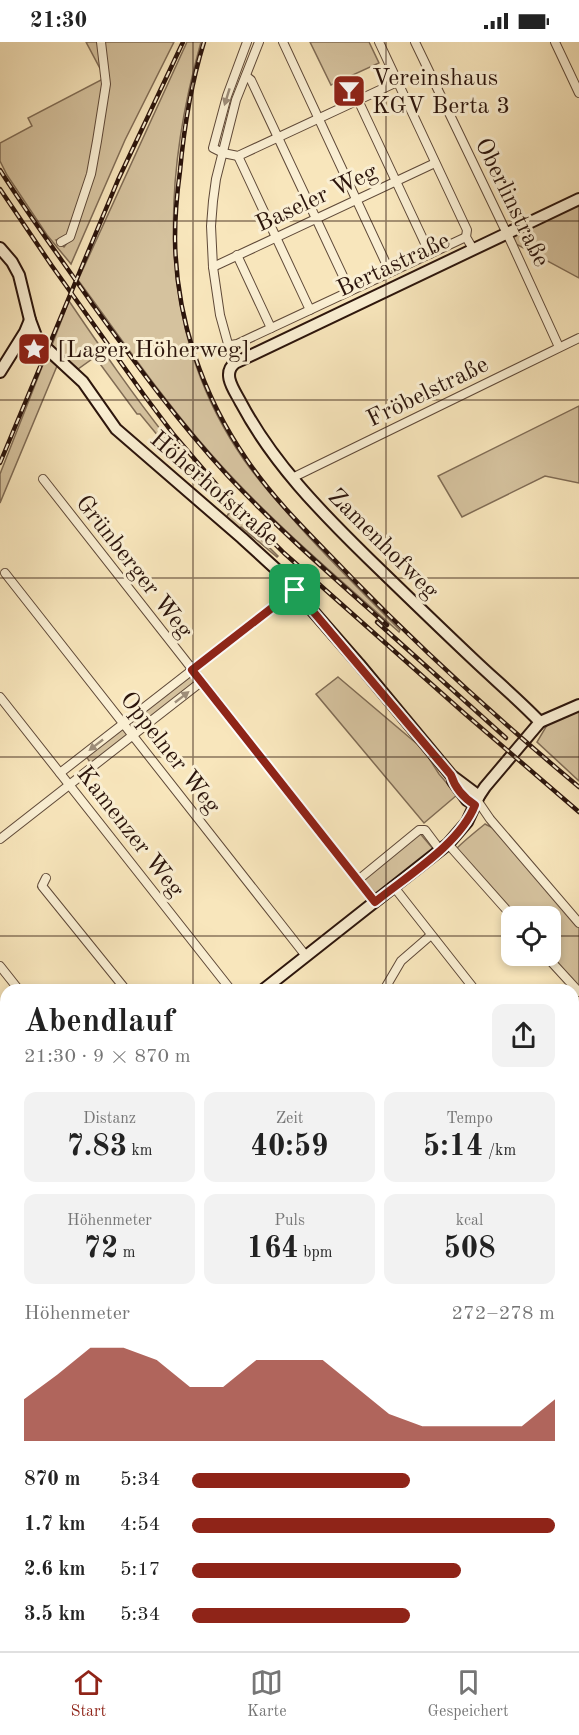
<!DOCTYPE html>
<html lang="de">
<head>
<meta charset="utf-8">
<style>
	body { margin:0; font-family:"Old Standard TT",serif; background:#f2f2f2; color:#222; height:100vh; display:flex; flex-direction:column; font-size:22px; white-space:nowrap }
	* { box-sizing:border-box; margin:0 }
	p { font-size:20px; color:#767676 }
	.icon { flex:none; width:33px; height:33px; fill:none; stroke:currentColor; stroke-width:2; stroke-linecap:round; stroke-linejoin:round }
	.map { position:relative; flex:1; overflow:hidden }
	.details { position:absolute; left:0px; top:942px; width:579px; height:668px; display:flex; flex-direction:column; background:#fff; border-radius:18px 18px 0 0; box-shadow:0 3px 9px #0003 }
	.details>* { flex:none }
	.tools { position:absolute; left:501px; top:864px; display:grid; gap:12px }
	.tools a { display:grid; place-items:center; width:60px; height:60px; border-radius:12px; background:#fff; box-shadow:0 3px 9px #0003; font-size:30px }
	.pin { position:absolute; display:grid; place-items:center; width:51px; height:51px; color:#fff; margin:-26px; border-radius:12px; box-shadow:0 3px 9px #0006 }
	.round { display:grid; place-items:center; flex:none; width:63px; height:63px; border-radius:12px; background:#f2f2f2 }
	.summary { display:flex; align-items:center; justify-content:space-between; height:102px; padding:0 24px }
	h1 { font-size:33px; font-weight:800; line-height:45px }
	.stats { display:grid; grid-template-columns:repeat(3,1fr); gap:9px; height:102px; padding:6px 24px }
	.stats div { display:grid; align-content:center; border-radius:12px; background:#f2f2f2; text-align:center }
	.stats b { font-size:30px; font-weight:800 }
	.stats small { font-size:16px; font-weight:400 }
	.stats p { font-size:16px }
	.chart { height:168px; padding:12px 24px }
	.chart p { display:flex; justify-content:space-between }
	.chart svg { width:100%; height:108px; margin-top:6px; fill:#8f2418; opacity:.7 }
	ul { padding:0 24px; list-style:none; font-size:20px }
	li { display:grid; grid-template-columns:96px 72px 1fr; align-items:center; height:45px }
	li i { height:15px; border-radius:8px; background:#8f2418 }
	.status { display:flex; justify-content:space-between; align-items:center; height:42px; padding:0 30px; background:#fff; direction:ltr }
	.status svg { height:16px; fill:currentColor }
	.tabs { display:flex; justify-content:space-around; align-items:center; height:84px; border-top:2px solid #e0e0e0; background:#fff; font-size:16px; color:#767676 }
	.tabs a { display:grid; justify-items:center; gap:3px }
	.tabs .current { color:#8f2418 }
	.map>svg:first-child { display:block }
</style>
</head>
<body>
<div class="status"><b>21:30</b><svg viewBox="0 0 49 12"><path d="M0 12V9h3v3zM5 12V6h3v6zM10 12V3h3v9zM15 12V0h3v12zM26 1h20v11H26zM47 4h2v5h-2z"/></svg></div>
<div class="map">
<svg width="579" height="1609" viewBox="0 0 579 1609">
	<rect width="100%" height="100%" fill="#f8e6bc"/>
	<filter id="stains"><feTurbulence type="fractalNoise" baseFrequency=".00333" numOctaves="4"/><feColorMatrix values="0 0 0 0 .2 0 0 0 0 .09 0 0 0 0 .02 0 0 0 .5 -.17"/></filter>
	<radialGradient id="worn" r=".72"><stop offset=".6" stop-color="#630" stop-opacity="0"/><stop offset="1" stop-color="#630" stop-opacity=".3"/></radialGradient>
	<!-- green -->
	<g fill="#d5c29e" stroke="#806c55" stroke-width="1.5">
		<path d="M86,0h14l6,36 -16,95 -21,63 -13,4 8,7 8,-10 21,-63 14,-95 -5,-37h72l-49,98 -54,124 -24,-29 -40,-60 -7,-14v-18l32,-17 -4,-8 77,-40z"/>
		<path d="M187,0h14c-40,143 -45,291 43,418 14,20 30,38 46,56 35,40 73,77 110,114l-1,2c-64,-57 -131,-113 -188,-178 -49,-55 -90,-116 -133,-174z"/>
		<path d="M310,0h59l10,21 -48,22z"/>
		<path d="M579,162v74l-63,-34 -3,-8z"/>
		<path d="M69,259c32,47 64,94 99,138 34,42 71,79 110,117l-1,1 -36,-30 -3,3 -13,-11 4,-6 -56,-59 -33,-40h-3l-42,-57 -17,12 -26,-24z"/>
		<path d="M46,315l11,9 -57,137v-29z"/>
		<path d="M579,364v77l-34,-7 -83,41 -24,-41z"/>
		<path d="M190,633l6,7 -59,47 -6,-7z"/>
		<path d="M338,635l85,72 16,25 18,21 -33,28 -108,-129z"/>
		<path d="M579,666v73l-42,-39 10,-17z"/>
		<path d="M123,685l6,7 -38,30 -5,-8z"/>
		<path d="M485,782l20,10 74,84v69l-29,-31v-40h-35l-59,-67c9,-9 19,-17 29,-25z"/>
		<path d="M418,789l16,19 -58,44 -13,-14z"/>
		<path d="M573,1367l6,2v62l-6,6z"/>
		<path d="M0,1599h6v5h184l1,5h-191z"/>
		<path d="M272,1604h55l5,5h-74z"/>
		<path d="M350,1604h78l-2,5h-71z"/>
	</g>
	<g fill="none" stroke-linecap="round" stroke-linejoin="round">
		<!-- river -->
		<path stroke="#b39f80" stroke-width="12" d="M295,1609l3,-5"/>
		<defs>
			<g id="street">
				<path d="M247,0l-20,54 -14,52 10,5 15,3 159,-74"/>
				<path d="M259,0l-23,58 -20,79 -3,22 -2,25 2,41 7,48 8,29 3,1 6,-1 229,-107"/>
				<path d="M283,0l107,230"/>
				<path d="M379,0l88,188 -1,7 7,12"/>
				<path d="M415,0l96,200 48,105"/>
				<path d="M555,0l24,51"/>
				<path d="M246,34l5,4 99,211"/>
				<path d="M358,58l72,154"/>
				<path d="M238,114l72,154"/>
				<path d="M61,200l9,-5 21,-63 6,-33 9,-57 -5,-42"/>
				<path d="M237,213l34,73"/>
				<path d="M213,225l222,-104"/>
				<path d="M292,436l287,-140"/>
				<path d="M43,437l332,423"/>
				<path d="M5,531l301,383"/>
				<path d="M0,655l231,293"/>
				<path d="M60,731l235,-183"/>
				<path d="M477,758l13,19 89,104"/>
				<path d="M0,797l201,-157"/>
				<path d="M448,802l64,72"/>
				<path d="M46,836l-4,8 84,104"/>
				<path d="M358,838l61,-50h6l15,20"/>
				<path d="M394,845l81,103"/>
				<path d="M546,914l33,36"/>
				<path d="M0,924l19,24"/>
				<path d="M384,948l17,-29 30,-26"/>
				<path d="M0,1061l6,7"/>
				<path d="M573,1074l6,8"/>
				<path d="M573,1150l6,7"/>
				<path d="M573,1225l6,-5"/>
				<path d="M0,1268l6,-5"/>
				<path d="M0,1309l6,8"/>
				<path d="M0,1427l6,-8"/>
				<path d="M573,1447l6,-6"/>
				<path d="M0,1477l6,6"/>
				<path d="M0,1522l4,9"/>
				<path d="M573,1544l6,5"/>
				<path d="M573,1562l6,-9"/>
				<path d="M573,1581l6,5"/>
				<path d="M0,1597h6"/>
				<path d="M501,1604l8,5"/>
				<path d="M434,1609l3,-5"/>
				<path d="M537,1609l4,-5"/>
			</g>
			<g id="secondary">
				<path d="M0,206l12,14 7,13 11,45 6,16 7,9 40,37 33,47 126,109 35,32 82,94 92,111 28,21"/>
				<path d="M0,330l25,-40 5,-12"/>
				<path d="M540,680c-21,-22 -45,-42 -67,-63 -35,-33 -70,-67 -105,-101 -48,-47 -95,-95 -127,-155 -6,-12 -20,-29 -6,-40l344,-164"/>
				<path d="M453,739l14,19 8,5"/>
				<path d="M263,948l185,-146 19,-22 12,-26 6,-9 55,-65 39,-17"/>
				<path d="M0,1156l6,-5"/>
				<path d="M0,1166l6,8"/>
				<path d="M334,1604l4,5"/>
			</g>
		</defs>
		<!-- street casing -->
		<use href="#street" stroke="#5f4938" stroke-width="10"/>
		<!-- secondary casing -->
		<use href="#secondary" stroke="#2c150c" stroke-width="14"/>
		<!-- street -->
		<use href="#street" stroke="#faefd3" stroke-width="8"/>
		<!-- secondary -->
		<use href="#secondary" stroke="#faefd3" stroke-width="10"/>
		<defs>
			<g id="rail">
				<path d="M204,0c-13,42 -20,85 -24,129 -3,22 -5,45 -5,68 1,79 27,156 72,221 30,44 69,80 105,118 72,74 148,143 227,209"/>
				<path d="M0,128c29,46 62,90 93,135 43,59 85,117 135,171 50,53 105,101 159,149"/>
				<path d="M0,147l52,77 92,129 30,40 47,55 63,63 180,160 115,99"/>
				<path d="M0,421l118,-283 65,-138"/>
				<path d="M377,580l129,116"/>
			</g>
		</defs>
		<!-- rail casing -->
		<use href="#rail" stroke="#2c150c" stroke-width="4.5"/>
		<!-- rail -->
		<use href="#rail" stroke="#faefd3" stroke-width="2" stroke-dasharray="7" stroke-linecap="butt"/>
	</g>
	<!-- one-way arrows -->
	<defs><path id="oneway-solid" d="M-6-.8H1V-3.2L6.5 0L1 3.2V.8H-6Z" transform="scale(1.5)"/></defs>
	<g fill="#9d8d79">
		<use href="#oneway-solid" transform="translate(227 55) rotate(107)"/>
		<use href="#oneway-solid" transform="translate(182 655) rotate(-38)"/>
		<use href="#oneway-solid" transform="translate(96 703) rotate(142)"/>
	</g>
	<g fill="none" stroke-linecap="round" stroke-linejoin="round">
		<defs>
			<path id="route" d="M295,548l156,185c4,13 13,23 24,30 -15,39 -68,71 -100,97l-183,-232z"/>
		</defs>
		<!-- route casing -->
		<use href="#route" stroke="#fff" stroke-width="12"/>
		<!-- route -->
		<use href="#route" stroke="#8f2418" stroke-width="8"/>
	</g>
	<!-- grid -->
	<path fill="none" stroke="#2c150c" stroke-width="1.5" stroke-opacity="0.55" d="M193,0v948M386,0v948M0,179h579M0,358h579M0,536h579M0,715h579M0,894h512M550,894h29M0,1073h6M573,1073h6M0,1251h6M573,1251h6M0,1430h6M573,1430h6M193,1604v5M386,1604v5"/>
	<!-- icons -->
	<defs>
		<symbol id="bar-square" viewBox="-11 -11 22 22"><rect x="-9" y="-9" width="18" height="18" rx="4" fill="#8f2418" stroke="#faefd3"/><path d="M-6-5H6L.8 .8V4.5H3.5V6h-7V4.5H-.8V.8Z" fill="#fff"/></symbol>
		<symbol id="sight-square" viewBox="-11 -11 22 22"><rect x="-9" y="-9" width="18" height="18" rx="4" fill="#8f2418" stroke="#faefd3"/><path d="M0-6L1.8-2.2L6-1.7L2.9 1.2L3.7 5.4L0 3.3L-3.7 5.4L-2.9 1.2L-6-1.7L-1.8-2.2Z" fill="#fff"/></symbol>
	</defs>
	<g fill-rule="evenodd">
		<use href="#bar-square" x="330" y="30" width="38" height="38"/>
		<use href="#sight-square" x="15" y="288" width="38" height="38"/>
	</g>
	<g text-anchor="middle" stroke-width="6" stroke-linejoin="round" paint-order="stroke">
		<!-- poi labels -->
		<g font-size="24" fill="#2c150c" stroke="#faefd3" text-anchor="start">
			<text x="372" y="43">Vereinshaus<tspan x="372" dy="28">KGV Berta 3</tspan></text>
			<text x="57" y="315">[Lager Höherweg]</text>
		</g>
		<!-- street labels -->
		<g font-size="24" fill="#2c150c" stroke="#faefd3">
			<text transform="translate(316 155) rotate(-25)" y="8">Baseler Weg</text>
			<text transform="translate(513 160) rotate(64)" y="8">Oberlinstraße</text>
			<text transform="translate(393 222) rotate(-25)" y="8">Bertastraße</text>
			<text transform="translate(427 349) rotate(-26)" y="8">Fröbelstraße</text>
			<text transform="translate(215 446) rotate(41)" y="8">Höherhofstraße</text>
			<text transform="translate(384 501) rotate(45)" y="8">Zamenhofweg</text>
			<text transform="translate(135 524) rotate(52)" y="8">Grünberger Weg</text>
			<text transform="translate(171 710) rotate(52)" y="8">Oppelner Weg</text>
			<text transform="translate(131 789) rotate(52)" y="8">Kamenzer Weg</text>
		</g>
	</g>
	<rect width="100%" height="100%" filter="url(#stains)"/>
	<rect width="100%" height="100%" fill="url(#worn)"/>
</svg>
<div class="tools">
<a><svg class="icon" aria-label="locate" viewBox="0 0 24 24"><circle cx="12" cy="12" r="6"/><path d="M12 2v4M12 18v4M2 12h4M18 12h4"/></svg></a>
</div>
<div class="pin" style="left:295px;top:548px;background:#1e9e55"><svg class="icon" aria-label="arrive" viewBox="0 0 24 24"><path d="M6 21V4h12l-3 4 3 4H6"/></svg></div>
<section class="details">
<div class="summary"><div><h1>Abendlauf</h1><p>21:30 · 9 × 870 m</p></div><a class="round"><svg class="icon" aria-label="share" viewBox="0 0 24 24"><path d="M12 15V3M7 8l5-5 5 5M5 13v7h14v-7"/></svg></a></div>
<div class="stats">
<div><p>Distanz</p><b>7.83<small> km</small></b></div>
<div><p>Zeit</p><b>40:59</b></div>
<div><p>Tempo</p><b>5:14<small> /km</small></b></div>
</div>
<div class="stats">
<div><p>Höhenmeter</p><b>72<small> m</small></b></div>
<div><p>Puls</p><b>164<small> bpm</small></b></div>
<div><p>kcal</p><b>508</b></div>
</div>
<div class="chart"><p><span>Höhenmeter</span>272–278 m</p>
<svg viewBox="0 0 160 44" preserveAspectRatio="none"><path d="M0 44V27L10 17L20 6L30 6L40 11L50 22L60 22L70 11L80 11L90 11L100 22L110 33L120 38L130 38L140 38L150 38L160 27V44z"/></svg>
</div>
<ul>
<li><b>870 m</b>5:34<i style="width:60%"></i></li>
<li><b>1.7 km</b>4:54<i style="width:100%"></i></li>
<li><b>2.6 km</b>5:17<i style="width:74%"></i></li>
<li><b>3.5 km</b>5:34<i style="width:60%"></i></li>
</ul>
</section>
</div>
<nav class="tabs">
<a class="current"><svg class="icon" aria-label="home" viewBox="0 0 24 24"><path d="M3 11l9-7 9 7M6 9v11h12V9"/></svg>Start</a>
<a><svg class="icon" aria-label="map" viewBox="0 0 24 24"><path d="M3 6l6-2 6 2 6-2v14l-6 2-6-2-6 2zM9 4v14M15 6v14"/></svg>Karte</a>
<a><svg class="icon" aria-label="saved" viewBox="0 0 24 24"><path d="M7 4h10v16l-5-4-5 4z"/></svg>Gespeichert</a>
</nav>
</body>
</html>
